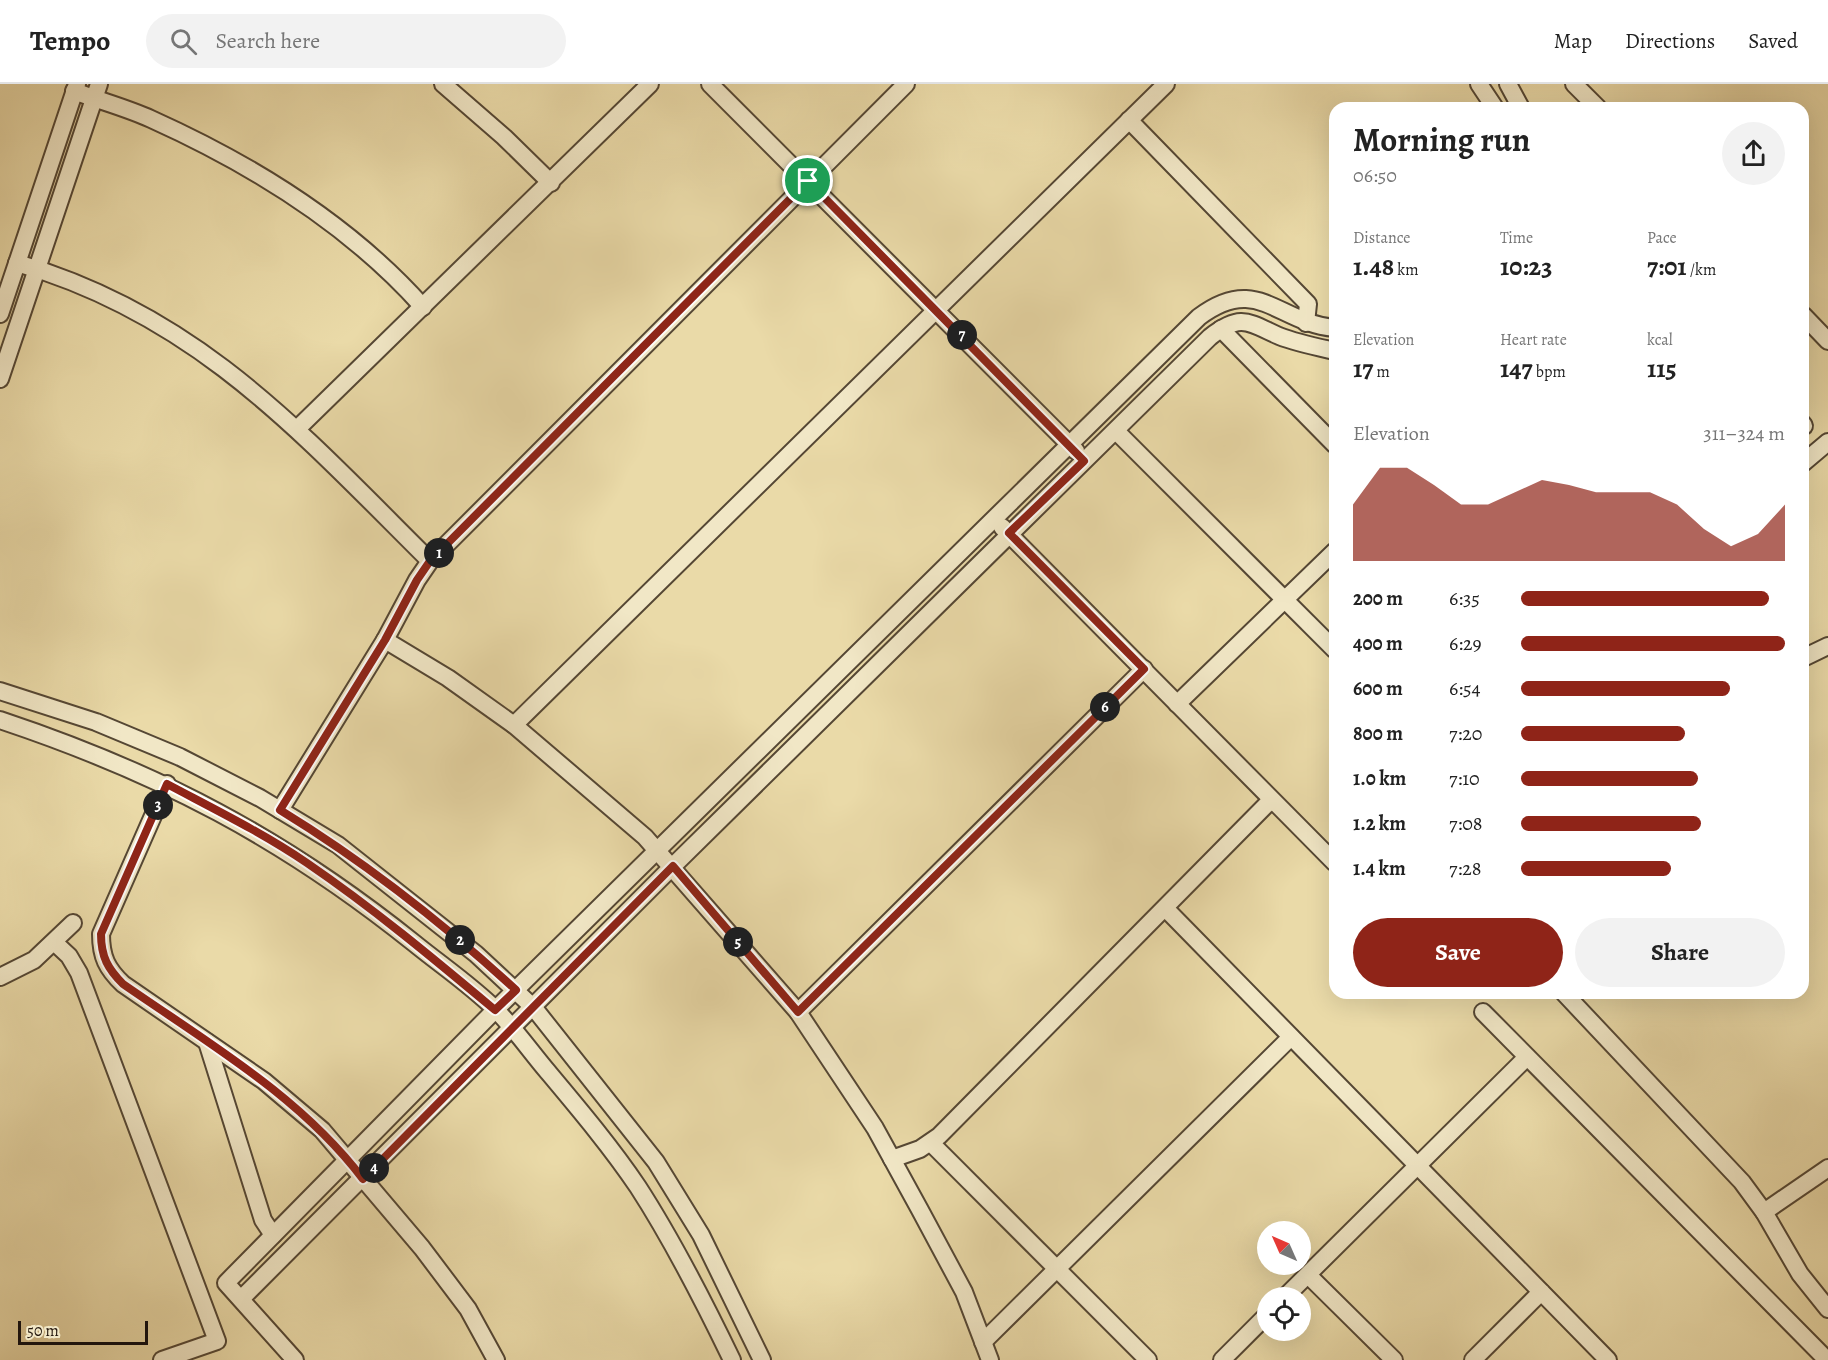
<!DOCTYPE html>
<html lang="en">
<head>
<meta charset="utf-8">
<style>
	body { margin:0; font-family:Alegreya,serif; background:#f2f2f2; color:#222; height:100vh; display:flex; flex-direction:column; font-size:22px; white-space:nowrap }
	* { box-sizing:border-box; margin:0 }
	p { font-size:20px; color:#767676 }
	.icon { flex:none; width:33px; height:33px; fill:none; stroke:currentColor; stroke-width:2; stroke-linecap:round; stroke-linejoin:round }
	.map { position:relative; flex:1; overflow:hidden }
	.panel { position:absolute; left:1329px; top:18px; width:480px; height:897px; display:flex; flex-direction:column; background:#fff; border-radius:18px; box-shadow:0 6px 24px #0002 }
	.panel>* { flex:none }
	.needle { width:39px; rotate:315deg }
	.controls { position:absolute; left:1257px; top:1137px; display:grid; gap:12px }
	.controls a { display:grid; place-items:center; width:54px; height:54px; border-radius:50%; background:#fff; box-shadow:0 6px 24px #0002; font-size:30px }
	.scale { position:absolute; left:18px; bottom:15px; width:130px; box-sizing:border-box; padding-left:6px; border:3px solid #23160d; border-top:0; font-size:16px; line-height:21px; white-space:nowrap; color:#23160d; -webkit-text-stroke:4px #f1e7c6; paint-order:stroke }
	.pin { position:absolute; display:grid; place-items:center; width:51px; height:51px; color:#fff; margin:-26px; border:3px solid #fff; border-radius:50%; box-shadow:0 2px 6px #0007 }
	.km { position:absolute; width:30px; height:30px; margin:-15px; border-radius:50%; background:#222; color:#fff; font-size:16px; line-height:30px; text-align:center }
	.round { display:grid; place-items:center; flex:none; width:63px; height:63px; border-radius:32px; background:#f2f2f2 }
	.headline { display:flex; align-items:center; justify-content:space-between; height:102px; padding:0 24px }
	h1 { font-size:33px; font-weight:700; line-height:45px }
	.figures { display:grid; grid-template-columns:repeat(3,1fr); gap:9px; height:102px; padding:6px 24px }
	.figures div { display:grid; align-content:center }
	.figures b { font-size:26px; font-weight:700 }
	.figures small { font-size:16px; font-weight:400 }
	.figures p { font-size:16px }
	.chart { height:168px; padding:12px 24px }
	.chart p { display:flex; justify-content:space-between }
	.chart svg { width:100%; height:108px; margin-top:6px; fill:#8f2418; opacity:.7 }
	.primary-button { display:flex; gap:12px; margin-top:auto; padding:12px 24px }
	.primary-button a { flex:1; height:69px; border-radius:36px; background:#8f2418; color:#fff; font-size:24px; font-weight:700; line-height:69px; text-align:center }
	.primary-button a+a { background:#f2f2f2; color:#222 }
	ul { padding:0 24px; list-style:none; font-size:20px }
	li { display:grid; grid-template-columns:96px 72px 1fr; align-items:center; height:45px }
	li i { height:15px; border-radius:8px; background:#8f2418 }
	header { display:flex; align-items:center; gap:36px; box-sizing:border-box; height:84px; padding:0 30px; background:#fff; border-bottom:2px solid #e0e0e0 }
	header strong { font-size:28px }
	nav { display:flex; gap:33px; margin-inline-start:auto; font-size:21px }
	.search { width:420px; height:54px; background:#f2f2f2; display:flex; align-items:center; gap:15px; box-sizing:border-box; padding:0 21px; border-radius:33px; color:#767676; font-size:22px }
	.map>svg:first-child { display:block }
</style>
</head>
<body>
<header>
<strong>Tempo</strong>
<div class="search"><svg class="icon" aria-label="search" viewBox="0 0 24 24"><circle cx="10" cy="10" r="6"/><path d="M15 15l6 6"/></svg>Search here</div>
<nav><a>Map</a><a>Directions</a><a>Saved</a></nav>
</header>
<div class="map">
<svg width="1828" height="1276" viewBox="0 0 1828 1276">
	<rect width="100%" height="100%" fill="#eadaa8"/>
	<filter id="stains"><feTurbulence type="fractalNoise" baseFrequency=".00333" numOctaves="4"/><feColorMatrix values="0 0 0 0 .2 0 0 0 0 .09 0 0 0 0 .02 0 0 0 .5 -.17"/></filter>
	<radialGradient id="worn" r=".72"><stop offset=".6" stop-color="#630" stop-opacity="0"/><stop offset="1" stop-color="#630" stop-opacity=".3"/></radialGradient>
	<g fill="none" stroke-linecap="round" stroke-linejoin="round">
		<defs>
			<g id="street">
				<path d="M443,0l61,53 47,46"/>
				<path d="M710,0l366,367"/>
				<path d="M1479,0l16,24"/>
				<path d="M1508,0l13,24"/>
				<path d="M1574,0l24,24"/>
				<path d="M74,7c26,10 53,17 77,28 100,45 199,106 272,188"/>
				<path d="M1129,36l179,184 -2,19"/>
				<path d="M17,179c181,52 285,171 413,298"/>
				<path d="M0,230l77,-230"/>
				<path d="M1803,231l25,26"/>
				<path d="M1221,245l114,116"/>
				<path d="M0,295l99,-295"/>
				<path d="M1803,340l1,2"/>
				<path d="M297,345l353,-345"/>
				<path d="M1116,347l219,219"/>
				<path d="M1803,379l25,-21"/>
				<path d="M1002,443l333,336"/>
				<path d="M385,556l63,38 66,47 131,112 153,175 77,116 45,82 44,82 26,68"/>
				<path d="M1803,574l25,-12"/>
				<path d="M0,607l96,31 84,35 80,41 78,47 138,109 58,54 122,154 45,73 61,125"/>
				<path d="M1177,620l158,-153"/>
				<path d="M0,636c159,53 283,118 414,223 27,22 58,43 82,67 19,19 35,42 52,62 31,37 63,75 90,115 35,54 66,115 94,173"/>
				<path d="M514,641l652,-641"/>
				<path d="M167,700l-66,150c0,23 6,35 22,50l141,97 58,49 100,118 46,61 28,51"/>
				<path d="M280,726l105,-170 32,-60 13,-19 476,-477"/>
				<path d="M1165,824l443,452"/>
				<path d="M54,858l15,14 10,17 138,368 -55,19"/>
				<path d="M0,893l34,-17 39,-37"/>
				<path d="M1564,909l178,189 22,30 36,62 28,35"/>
				<path d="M798,928l346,-343"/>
				<path d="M1483,928l344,348"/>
				<path d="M207,958l56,178 10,15"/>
				<path d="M931,1059l217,217"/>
				<path d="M892,1075l28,-10 19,-13 332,-336"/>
				<path d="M1764,1128l64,-44"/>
				<path d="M1308,1191l86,85"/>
				<path d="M1284,1214l243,-241"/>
				<path d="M241,1215l432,-433 537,-529c31,-24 38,-15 69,-1 18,7 38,11 56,15"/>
				<path d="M983,1258l308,-305"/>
				<path d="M295,1276l-69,-77 269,-273 704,-693c59,-44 78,6 136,11"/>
				<path d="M1222,1276l46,-46"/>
				<path d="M1473,1276l68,-68"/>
			</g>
		</defs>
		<!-- street casing -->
		<use href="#street" stroke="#554734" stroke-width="20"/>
		<!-- street -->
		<use href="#street" stroke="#f1e7c6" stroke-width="16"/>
	</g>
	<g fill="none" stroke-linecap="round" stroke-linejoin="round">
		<defs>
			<path id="route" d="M808,97l276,280 -75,72 135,136 -346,343 -125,-146 -310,313c-63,-83 -155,-136 -240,-195 -15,-15 -22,-27 -22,-50l66,-150c47,25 96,49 140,79 66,45 127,96 188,147l21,-20c-73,-67 -151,-128 -236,-180l105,-170 32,-60 13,-19z"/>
		</defs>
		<!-- route casing -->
		<use href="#route" stroke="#fff" stroke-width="12"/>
		<!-- route -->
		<use href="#route" stroke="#8f2418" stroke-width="8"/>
	</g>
	<rect width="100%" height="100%" filter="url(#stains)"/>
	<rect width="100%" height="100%" fill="url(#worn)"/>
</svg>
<div class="controls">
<a><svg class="needle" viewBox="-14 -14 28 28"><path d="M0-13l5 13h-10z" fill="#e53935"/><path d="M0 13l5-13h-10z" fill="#767676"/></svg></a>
<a><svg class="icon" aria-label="locate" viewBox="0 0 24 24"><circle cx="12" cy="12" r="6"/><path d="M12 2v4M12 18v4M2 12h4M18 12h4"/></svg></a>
</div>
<div class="scale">50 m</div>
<div class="pin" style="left:808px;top:97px;background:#1e9e55"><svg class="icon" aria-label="arrive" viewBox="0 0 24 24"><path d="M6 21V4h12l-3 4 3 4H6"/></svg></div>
<b class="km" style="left:439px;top:469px">1</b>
<b class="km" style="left:460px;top:856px">2</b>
<b class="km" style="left:158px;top:721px">3</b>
<b class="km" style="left:374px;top:1084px">4</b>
<b class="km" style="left:738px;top:858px">5</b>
<b class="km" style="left:1105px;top:623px">6</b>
<b class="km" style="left:962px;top:251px">7</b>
<section class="panel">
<div class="headline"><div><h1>Morning run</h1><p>06:50</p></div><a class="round"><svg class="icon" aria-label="share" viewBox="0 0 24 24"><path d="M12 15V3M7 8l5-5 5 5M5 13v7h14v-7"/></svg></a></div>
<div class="figures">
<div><p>Distance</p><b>1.48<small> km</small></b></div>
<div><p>Time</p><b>10:23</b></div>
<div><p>Pace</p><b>7:01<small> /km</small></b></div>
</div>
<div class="figures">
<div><p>Elevation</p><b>17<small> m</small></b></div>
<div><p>Heart rate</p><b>147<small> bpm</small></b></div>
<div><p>kcal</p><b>115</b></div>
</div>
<div class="chart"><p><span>Elevation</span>311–324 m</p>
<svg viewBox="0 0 160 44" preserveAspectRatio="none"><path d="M0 44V21L10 6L20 6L30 13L40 21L50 21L60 16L70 11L80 13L90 16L100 16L110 16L120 21L130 31L140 38L150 33L160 21V44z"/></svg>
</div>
<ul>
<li><b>200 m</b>6:35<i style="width:94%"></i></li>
<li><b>400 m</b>6:29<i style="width:100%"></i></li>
<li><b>600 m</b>6:54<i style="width:79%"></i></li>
<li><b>800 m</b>7:20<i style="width:62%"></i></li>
<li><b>1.0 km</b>7:10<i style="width:67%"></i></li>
<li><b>1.2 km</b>7:08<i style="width:68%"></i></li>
<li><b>1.4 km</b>7:28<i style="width:57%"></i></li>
</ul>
<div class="primary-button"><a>Save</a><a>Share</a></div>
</section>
</div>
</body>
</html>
